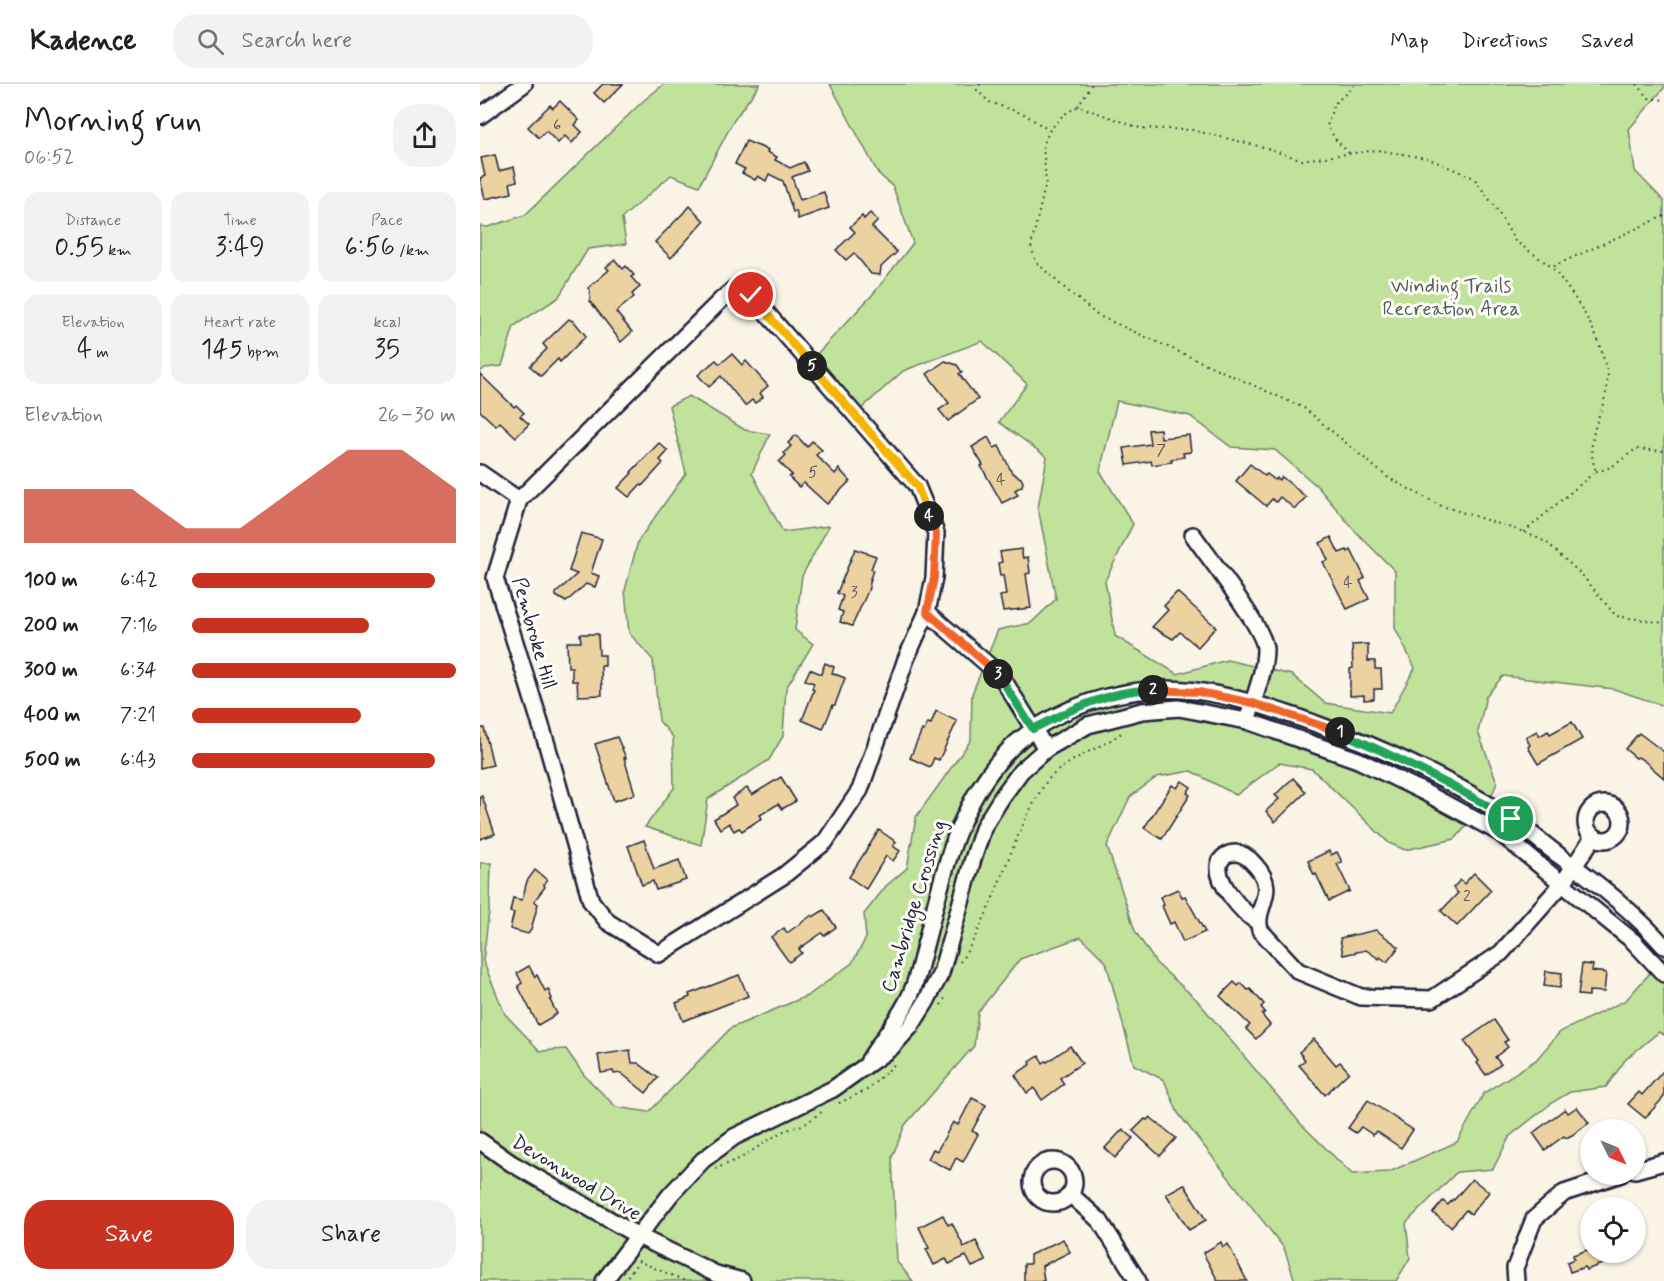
<!DOCTYPE html>
<html lang="en">
<head>
<meta charset="utf-8">
<style>
	body { margin:0; font-family:Mynerve,sans-serif; background:#f2f2f2; color:#202124; height:100vh; display:flex; flex-direction:column; font-size:22px; white-space:nowrap }
	* { box-sizing:border-box; margin:0 }
	p { font-size:20px; color:#757577 }
	.icon { flex:none; width:33px; height:33px; fill:none; stroke:currentColor; stroke-width:2; stroke-linecap:round; stroke-linejoin:round }
	.map { position:relative; flex:1; overflow:hidden }
	.drawer { display:flex; flex-direction:column; background:#fff; width:480px }
	.drawer>* { flex:none }
	.needle { width:39px; rotate:133deg }
	.controls { position:absolute; left:1100px; top:1035px; display:grid; gap:12px }
	.controls a { display:grid; place-items:center; width:66px; height:66px; border-radius:50%; background:#fff; box-shadow:0 2px 4px #0004; font-size:30px }
	.pin { position:absolute; display:grid; place-items:center; width:51px; height:51px; color:#fff; margin:-26px; border:3px solid #fff; border-radius:50%; box-shadow:0 2px 6px #0007 }
	.km { position:absolute; width:30px; height:30px; margin:-15px; border-radius:50%; background:#222; color:#fff; font-size:16px; line-height:30px; text-align:center }
	.round { display:grid; place-items:center; flex:none; width:63px; height:63px; border-radius:24px; background:#f2f2f2 }
	.head { display:flex; align-items:center; justify-content:space-between; height:102px; padding:0 24px }
	h1 { font-size:33px; font-weight:600; line-height:45px }
	.metrics { display:grid; grid-template-columns:repeat(3,1fr); gap:9px; height:102px; padding:6px 24px }
	.metrics div { display:grid; align-content:center; border-radius:15px; background:#f2f2f2; text-align:center }
	.metrics b { font-size:26px; font-weight:600 }
	.metrics small { font-size:16px; font-weight:400 }
	.metrics p { font-size:16px }
	.chart { height:168px; padding:12px 24px }
	.chart p { display:flex; justify-content:space-between }
	.chart svg { width:100%; height:108px; margin-top:6px; fill:#c8321e; opacity:.7 }
	.primary-button { display:flex; gap:12px; margin-top:auto; padding:12px 24px }
	.primary-button a { flex:1; height:69px; border-radius:24px; background:#c8321e; color:#fff; font-size:24px; font-weight:600; line-height:69px; text-align:center }
	.primary-button a+a { background:#f2f2f2; color:#202124 }
	ul { padding:0 24px; list-style:none; font-size:20px }
	li { display:grid; grid-template-columns:96px 72px 1fr; align-items:center; height:45px }
	li i { height:15px; border-radius:8px; background:#c8321e }
	header { display:flex; align-items:center; gap:36px; box-sizing:border-box; height:84px; padding:0 30px; background:#fff; border-bottom:2px solid #e0e0e0 }
	header strong { font-size:28px }
	nav { display:flex; gap:33px; margin-inline-start:auto; font-size:21px }
	.search { width:420px; height:54px; background:#f2f2f2; display:flex; align-items:center; gap:15px; box-sizing:border-box; padding:0 21px; border-radius:24px; color:#757577; font-size:22px }
	main { display:flex; flex:1; min-height:0 }
	.map>svg:first-child { display:block }
</style>
</head>
<body>
<header>
<strong>Kadence</strong>
<div class="search"><svg class="icon" aria-label="search" viewBox="0 0 24 24"><circle cx="10" cy="10" r="6"/><path d="M15 15l6 6"/></svg>Search here</div>
<nav><a>Map</a><a>Directions</a><a>Saved</a></nav>
</header>
<main>
<section class="drawer">
<div class="head"><div><h1>Morning run</h1><p>06:52</p></div><a class="round"><svg class="icon" aria-label="share" viewBox="0 0 24 24"><path d="M12 15V3M7 8l5-5 5 5M5 13v7h14v-7"/></svg></a></div>
<div class="metrics">
<div><p>Distance</p><b>0.55<small> km</small></b></div>
<div><p>Time</p><b>3:49</b></div>
<div><p>Pace</p><b>6:56<small> /km</small></b></div>
</div>
<div class="metrics">
<div><p>Elevation</p><b>4<small> m</small></b></div>
<div><p>Heart rate</p><b>145<small> bpm</small></b></div>
<div><p>kcal</p><b>35</b></div>
</div>
<div class="chart"><p><span>Elevation</span>26–30 m</p>
<svg viewBox="0 0 160 44" preserveAspectRatio="none"><path d="M0 44V22L10 22L20 22L30 22L40 22L50 30L60 38L70 38L80 38L90 30L100 22L110 14L120 6L130 6L140 6L150 14L160 22V44z"/></svg>
</div>
<ul>
<li><b>100 m</b>6:42<i style="width:92%"></i></li>
<li><b>200 m</b>7:16<i style="width:67%"></i></li>
<li><b>300 m</b>6:34<i style="width:100%"></i></li>
<li><b>400 m</b>7:21<i style="width:64%"></i></li>
<li><b>500 m</b>6:43<i style="width:92%"></i></li>
</ul>
<div class="primary-button"><a>Save</a><a>Share</a></div>
</section>
<div class="map">
<svg width="1184" height="1197" viewBox="0 0 1184 1197">
	<rect width="100%" height="100%" fill="#f9f4e6"/>
	<filter id="ink" filterUnits="userSpaceOnUse"><feTurbulence type="fractalNoise" baseFrequency=".0167" numOctaves="2"/><feDisplacementMap in="SourceGraphic" scale="12" xChannelSelector="R" yChannelSelector="G"/><feConvolveMatrix kernelMatrix="1 2 1 2 8 2 1 2 1" color-interpolation-filters="sRGB"/></filter>
	<g filter="url(#ink)">
		<!-- green -->
		<g fill="#c1e29b" stroke="#72826b" stroke-width="1.5" fill-rule="evenodd">
			<path d="M184,0h96l-26,36 -35,66 -28,-11 -49,43 4,26 -38,5 -30,49 -44,28 -12,40 -17,2 -5,4v-146l8,1 37,-12 117,-113z"/>
			<path d="M350,0h834v4l-35,41 6,42 29,30v505l-50,-17 -111,-13 -17,20 -8,36 19,50 -6,16 -36,41 -50,11 -16,-7 -77,-74 -33,-6 -43,32 -45,-24 -34,6 -27,20 -23,49 28,85 21,32 40,36 105,125 51,50 37,-2 68,-30 27,-49 52,-33 24,-28 66,-32 24,-27 14,-28v90l-5,-3 -33,27 -20,28 -36,5 -17,10 -43,34 -17,33 -36,3 -51,51 4,35 -14,23h-101l-11,-33 -106,-135 -14,-33 -30,-15 -28,-103 -25,-25 -61,22 -42,53 -4,34 -69,79 -13,32 5,105 16,19h-433v-418h11l-1,40 -7,58 22,53 35,37 26,-2 18,26 32,32 33,5 82,-84 78,-33 43,-32 14,-25 -2,-24 22,-28 21,-18 9,-51 55,-77 1,-46 26,-64 33,-7 25,-24 -18,-91 9,-51 -48,-35 28,-38 -45,-43 -79,30 -43,39 -45,-54 59,-63 39,-50 -20,-56 -15,-14zM637,317l73,15 41,31 44,3 43,37 37,44 40,40v57l20,40 -25,45 -65,-10 -33,-28 -65,-15 -50,14 -62,-38 -10,-55 28,-57 -33,-53z"/>
			<path d="M209,312l56,34 25,4 -18,39 31,59 46,-6 -27,50 -7,54 18,14 -27,44 -3,48 -14,24 -61,39 -7,46 -56,-18 29,-39 -1,-51 -14,-16 -6,-61 -24,-27 -4,-43 13,-49 48,-68 -17,-67z"/>
		</g>
		<!-- building -->
		<g fill="#ebd3a1" stroke="#22223b" stroke-width="1.5">
			<path d="M123,0h20l-19,19 -10,-10z"/>
			<path d="M80,17l19,19 -4,5 7,7 -10,11 -7,-7 -7,7 -12,-12 -7,7 -11,-11 22,-22 3,3z"/>
			<path d="M266,57l22,9 -1,2 10,5 -2,3 15,8 14,-6 4,9 -16,6 8,23 24,-8 5,16 -31,11 -2,-8 -3,1 -10,-31 -14,-7 -3,7 -8,-5 -3,4 -13,-7 3,-4 -10,-5z"/>
			<path d="M15,71l4,16 15,-4 3,14 -7,2 2,10 -27,6 -5,-21 5,-2 -4,-18z"/>
			<path d="M210,122l14,15 -33,37 -16,-16z"/>
			<path d="M390,129l8,8 -6,6 25,25 -16,15 -1,8 -9,-1 -17,-21 -8,7 -10,-10 19,-18 -5,-5 12,-11 2,3z"/>
			<path d="M135,176l8,9 3,-3 8,9 -3,2 9,10 -8,7 2,3 -18,15 16,20 -11,10 -31,-41v-11l-2,-2 21,-18 -3,-3z"/>
			<path d="M89,235l3,2 1,-1 13,16 -26,26 -2,-3 -17,17 -11,-10 17,-17 -4,-5z"/>
			<path d="M252,270l10,11 4,-4 22,25 -8,7 3,4 -8,6 -3,-3 -7,6 -24,-30 -12,11 -11,-12 18,-15 4,4z"/>
			<path d="M465,277l12,4 5,7 -3,2 19,25 -30,22 -9,-11 10,-7 -22,-29z"/>
			<path d="M0,290l34,33 2,-2 8,8 -4,3 9,8 -13,13 -16,-15 -4,4 -16,-15z"/>
			<path d="M680,345l1,9 28,-3 2,17 -8,1 1,4 -13,2 1,3 -20,3 -1,-4 -24,4 -3,-17 26,-4 -2,-14z"/>
			<path d="M316,351l11,12 5,-6 10,9 -6,5 19,19 4,-5 11,12 -23,23 -23,-21 -5,4 -10,-10 3,-2 -13,-13 7,-7 -2,-2 7,-7 -3,-3z"/>
			<path d="M508,353l6,11 5,-2 13,27 9,5 2,4 -1,4 -7,4 3,5 -16,8 -21,-37 2,-1 -11,-18z"/>
			<path d="M179,359l9,8 -8,9 3,3 -21,23 -2,-1 -11,12 -11,-9 14,-15 -1,-1z"/>
			<path d="M770,380l15,12 2,-2 8,6 2,-2 2,2 3,-3 24,20 -11,12 -15,-12 -4,5 -4,-3 -6,7 -30,-25z"/>
			<path d="M101,449l21,6 -11,34 8,3 -4,11 -9,-3 -20,18 -10,-6v-3l21,-19 -8,-3z"/>
			<path d="M851,453l8,16 8,-3 1,2 3,-2 14,28 -5,3 9,18 -22,10 -24,-47 5,-2 -8,-17z"/>
			<path d="M375,465l21,7 -5,13 2,1 -3,9h1l-3,12 -16,35 -12,-4 3,-10 -5,-2 5,-14 -6,-3z"/>
			<path d="M541,465l2,9 5,-1 2,16 -4,1 5,34 -28,3 -3,-15 6,-1 -3,-20 -3,1 -2,-13 4,-1 -2,-10z"/>
			<path d="M697,508l39,35 -18,20 -18,-15 -7,7 -21,-12 16,-17 -4,-4z"/>
			<path d="M100,550h18l1,21h6v11h-4l1,29 -24,1 -1,-15h-5v-14h-4l-1,-25h14z"/>
			<path d="M888,560v17h7v8h6l1,20h-8v10l-10,1v-5l-14,1v-27l3,-1 -1,-23z"/>
			<path d="M345,579l9,4 -2,6 13,5 -10,27h-2l-10,24 -21,-9 12,-30 -2,-1 2,-6 -9,-3 5,-11 11,5z"/>
			<path d="M456,627l21,10 -18,39 -5,-2 -4,9 -20,-9 12,-28 2,1 4,-8 3,1z"/>
			<path d="M1092,638l10,17 -44,25 -10,-17 2,-2 -4,-8 11,-6 3,5 8,-5 2,3z"/>
			<path d="M0,644h4l9,37 -13,3z"/>
			<path d="M1159,649l25,19v26l-21,-18 -5,-3 -2,1 -11,-9z"/>
			<path d="M137,653l9,21h-2l11,36 -21,7 -19,-57z"/>
			<path d="M301,693l15,24 -14,8 -4,-5 -18,11 2,3 -20,13 -3,-3 -5,3 -5,-8 -9,6 -6,-10 22,-14 -4,-7 15,-10 5,7z"/>
			<path d="M813,694l13,14 -31,30 -9,-11 13,-12 -4,-4z"/>
			<path d="M702,697l9,6 -4,6 3,2 -28,44 -18,-11 28,-43 5,3z"/>
			<path d="M0,712h2l13,38 -15,5z"/>
			<path d="M399,746l17,12 -3,4 7,5 -7,10 -7,-5 -20,33 -17,-12z"/>
			<path d="M164,756l10,29 25,-9 7,20 -30,10 -3,-9 -11,4 -14,-39z"/>
			<path d="M849,767l2,4 6,-3 5,10 -5,2 13,27 -21,10 -13,-27 -2,1 -6,-14z"/>
			<path d="M55,786l12,10 -3,5 1,2 -11,14 4,3 -7,26 -3,4 -18,-5 4,-16 -4,-1 3,-14 9,2 5,-19z"/>
			<path d="M994,789l17,17 -34,36 -16,-15 17,-18 -5,-5 7,-8 4,4z"/>
			<path d="M698,805l4,8 3,-1 20,36 -22,10 -9,-20 -4,2 -8,-18 2,-1 -4,-8z"/>
			<path d="M344,826l12,17 -12,9 -2,-3 -23,16 3,4 -13,9 -18,-25 13,-9 3,5 25,-18 1,2z"/>
			<path d="M896,846l23,17 -12,15 -7,-5 -1,2 -13,-9 -23,5 -3,-17z"/>
			<path d="M1102,880l11,1 -1,6 14,2 -2,19 -15,-1v5l-11,-1z"/>
			<path d="M49,882l6,11 2,-2 8,16 3,-2 4,10 -2,1 7,14 -19,11 -20,-39 4,-3 -5,-10z"/>
			<path d="M1066,887l16,2 -2,15 -16,-2z"/>
			<path d="M259,891l9,21 -65,25 -7,-18 14,-6 -1,-3z"/>
			<path d="M754,898l4,4 3,-3 7,7 2,-1 14,15 -3,3 4,5 -3,3 8,10 -14,14 -10,-10 4,-4 -30,-29z"/>
			<path d="M1014,936l14,20 -4,2 4,5 -13,10 6,7 -15,11 -9,-12 2,-2 -15,-20z"/>
			<path d="M834,955l22,26 4,-3 9,10 -24,23 -26,-30 6,-5 -6,-8z"/>
			<path d="M590,962l12,17 -22,15 4,6 -22,16 -8,-12 -7,5 -12,-18 16,-11 -1,-2 9,-6 4,7 3,-2 1,1z"/>
			<path d="M150,966l2,13h6l20,15 -12,15 -25,-20 -7,1 -1,-3 -12,2 -3,-18z"/>
			<path d="M1184,986v27l-19,21 -17,-14 11,-12 3,3z"/>
			<path d="M492,1014l14,7 -14,26 6,3 -15,28 -7,-4 -6,12 -22,-11 5,-10 4,2 16,-29 5,3z"/>
			<path d="M888,1016l45,30 -12,18 -25,-17 -3,4 -12,-8 -5,6 -8,-5z"/>
			<path d="M1097,1023l12,16 -17,12 -6,3 -2,-2 -19,14 -12,-17 32,-24 3,4z"/>
			<path d="M670,1033l26,21 -16,18 -27,-25 12,-12 2,1z"/>
			<path d="M643,1045l10,9 -18,20 -10,-10z"/>
			<path d="M992,1095l17,13 -18,22 -5,-4 -15,17 -18,-14 10,-12 5,4 5,-6 1,1z"/>
			<path d="M704,1100l22,36 -17,10 -23,-36z"/>
			<path d="M463,1131l5,10 4,-2 12,24 12,-6 10,20 -14,6 -6,-11 -17,8 -3,-5 -12,6 -8,-16 3,-1 -10,-21z"/>
			<path d="M583,1155l7,13 -28,14 2,15h-20v-17h6v-9z"/>
			<path d="M741,1158l2,5 5,-3 19,37h-29l-15,-28z"/>
			<path d="M1110,1165v3l39,2 -43,16 -1,-3 -15,5 -3,-10 7,-3 -1,-4z"/>
		</g>
		<g fill="none" stroke-linecap="round" stroke-linejoin="round">
			<defs>
				<g id="street">
					<path d="M0,32l44,-32"/>
					<path d="M262,203l9,8 166,191 19,47 -2,45 -7,34 -21,47 -46,131 -35,52 -42,34 -124,78 -51,-32 -17,-21 -44,-156 -52,-167 24,-78 202,-200 14,-12z"/>
					<path d="M0,389l39,27"/>
					<path d="M713,451c14,20 72,94 72,114 0,21 -9,43 -15,63"/>
					<path d="M447,528l74,64 45,73"/>
					<circle cx="1124" cy="738" r="18"/>
					<path d="M778,838c-15,-8 -45,-42 -38,-60 3,-6 9,-9 15,-9 8,0 15,6 20,12 25,27 -2,42 5,65l38,41 63,26 71,2 69,-46 62,-70 31,-47"/>
					<path d="M389,976c14,-23 33,-44 43,-69 7,-17 10,-36 15,-53 17,-67 30,-131 78,-184 35,-38 91,-59 142,-64 48,-5 99,10 144,25 76,26 150,59 218,102 18,12 34,27 52,40 37,26 73,55 103,89"/>
					<path d="M0,1057l31,22 127,73 -34,45"/>
					<circle cx="573" cy="1098" r="21"/>
					<path d="M1155,1086l29,-8"/>
					<path d="M590,1110l30,27 38,60"/>
					<path d="M262,1197l-26,-7 -78,-38 33,-42 32,-34 31,-23 99,-48 58,-41 20,-22 15,-24 15,-29 32,-114 11,-33 18,-29 19,-26 25,-22 42,-24 54,-14 37,-3 68,13 111,39 66,32 76,41 133,108 31,33"/>
					<path d="M1036,1197l-1,-13 19,-49 30,-26 57,-19"/>
				</g>
			</defs>
			<!-- street casing -->
			<use href="#street" stroke="#22223b" stroke-width="20"/>
			<!-- path -->
			<g stroke="#22223b" stroke-width="2" stroke-dasharray="1.5 4.5" stroke-linecap="butt">
				<path d="M500,0l-3,6 12,12 35,12 25,16"/>
				<path d="M1157,0l12,14 15,2"/>
				<path d="M598,22l14,-22"/>
				<path d="M869,69l-13,-13 -9,-14 7,-22 22,-20"/>
				<path d="M1184,132l-112,51 -37,-26 -18,-31 -23,-32 -47,-20 -50,-8 -75,10 -39,-13 -71,-17 -52,-2 -62,-22 -15,9 -13,15 -7,15 3,37 -15,64 5,16 25,23 36,30 207,93 83,69 52,28 85,27 22,10 36,33 34,41 48,7"/>
				<path d="M1116,387c16,-1 27,-13 40,-22l28,2"/>
				<path d="M1044,448l72,-61c-14,-37 11,-59 12,-94 0,-4 -2,-9 -3,-13 -8,-37 -30,-67 -53,-97"/>
				<path d="M480,878c30,-44 45,-102 69,-150 7,-12 14,-29 25,-38 21,-19 48,-26 70,-43"/>
				<path d="M461,921l6,-10"/>
				<path d="M359,1019l28,-13 28,-26"/>
				<path d="M235,1085l26,-11 40,-26 24,-8 18,-13"/>
				<path d="M158,1177l47,20"/>
				<path d="M144,1197l14,-19"/>
			</g>
			<!-- street -->
			<use href="#street" stroke="#fdfcf7" stroke-width="15"/>
		</g>
	</g>
	<g fill="none" stroke-linecap="round" stroke-linejoin="round" filter="url(#ink)">
		<defs>
			<path id="split-1" d="M860,648c59,26 115,54 171,87"/>
			<path id="split-2" d="M673,606l46,2 54,11 87,29"/>
			<path id="split-3" d="M518,590l35,55c35,-18 81,-41 120,-39"/>
			<path id="split-4" d="M449,432l7,17 -2,45 -7,34 71,62"/>
			<path id="split-5" d="M332,282l105,120 12,30"/>
			<path id="split-6" d="M271,211l61,71"/>
		</defs>
		<!-- split-1 casing -->
		<use href="#split-1" stroke="#fff" stroke-width="12"/>
		<!-- split-2 casing -->
		<use href="#split-2" stroke="#fff" stroke-width="12"/>
		<!-- split-3 casing -->
		<use href="#split-3" stroke="#fff" stroke-width="12"/>
		<!-- split-4 casing -->
		<use href="#split-4" stroke="#fff" stroke-width="12"/>
		<!-- split-5 casing -->
		<use href="#split-5" stroke="#fff" stroke-width="12"/>
		<!-- split-6 casing -->
		<use href="#split-6" stroke="#fff" stroke-width="12"/>
		<!-- split-1 -->
		<use href="#split-1" stroke="#22a559" stroke-width="8"/>
		<!-- split-2 -->
		<use href="#split-2" stroke="#f0652b" stroke-width="8"/>
		<!-- split-3 -->
		<use href="#split-3" stroke="#22a559" stroke-width="8"/>
		<!-- split-4 -->
		<use href="#split-4" stroke="#f0652b" stroke-width="8"/>
		<!-- split-5 -->
		<use href="#split-5" stroke="#f5b400" stroke-width="8"/>
		<!-- split-6 -->
		<use href="#split-6" stroke="#f5b400" stroke-width="8"/>
	</g>
	<g text-anchor="middle" stroke-width="6" stroke-linejoin="round" paint-order="stroke">
		<!-- number labels -->
		<g font-size="16" fill="#544e54">
			<text x="77" y="46">6</text>
			<text x="681" y="371">7</text>
			<text x="333" y="393">5</text>
			<text x="521" y="400">4</text>
			<text x="868" y="503">4</text>
			<text x="374" y="513">3</text>
			<text x="987" y="817">2</text>
		</g>
		<!-- park labels -->
		<g font-size="20" fill="#525c58" stroke="#fdfcf7">
			<text x="971" y="208">Winding Trails<tspan x="971" dy="23">Recreation Area</tspan></text>
		</g>
		<!-- street labels -->
		<g font-size="20" fill="#22223b" stroke="#fdfcf7">
			<text transform="translate(55 549) rotate(74)" y="7">Pembroke Hill</text>
			<text transform="translate(433 822) rotate(-73)" y="7">Cambridge Crossing</text>
			<text transform="translate(97 1093) rotate(31)" y="7">Devonwood Drive</text>
		</g>
	</g>
</svg>
<div class="controls">
<a><svg class="needle" viewBox="-14 -14 28 28"><path d="M0-13l5 13h-10z" fill="#e53935"/><path d="M0 13l5-13h-10z" fill="#757577"/></svg></a>
<a><svg class="icon" aria-label="locate" viewBox="0 0 24 24"><circle cx="12" cy="12" r="6"/><path d="M12 2v4M12 18v4M2 12h4M18 12h4"/></svg></a>
</div>
<div class="pin" style="left:1031px;top:735px;background:#1e9e55"><svg class="icon" aria-label="arrive" viewBox="0 0 24 24"><path d="M6 21V4h12l-3 4 3 4H6"/></svg></div>
<div class="pin" style="left:271px;top:211px;background:#d93025"><svg class="icon" aria-label="check" viewBox="0 0 24 24"><path d="M5 12l5 5 9-10"/></svg></div>
<b class="km" style="left:860px;top:648px">1</b>
<b class="km" style="left:673px;top:606px">2</b>
<b class="km" style="left:518px;top:590px">3</b>
<b class="km" style="left:449px;top:432px">4</b>
<b class="km" style="left:332px;top:282px">5</b>
</div>
</main>
</body>
</html>
